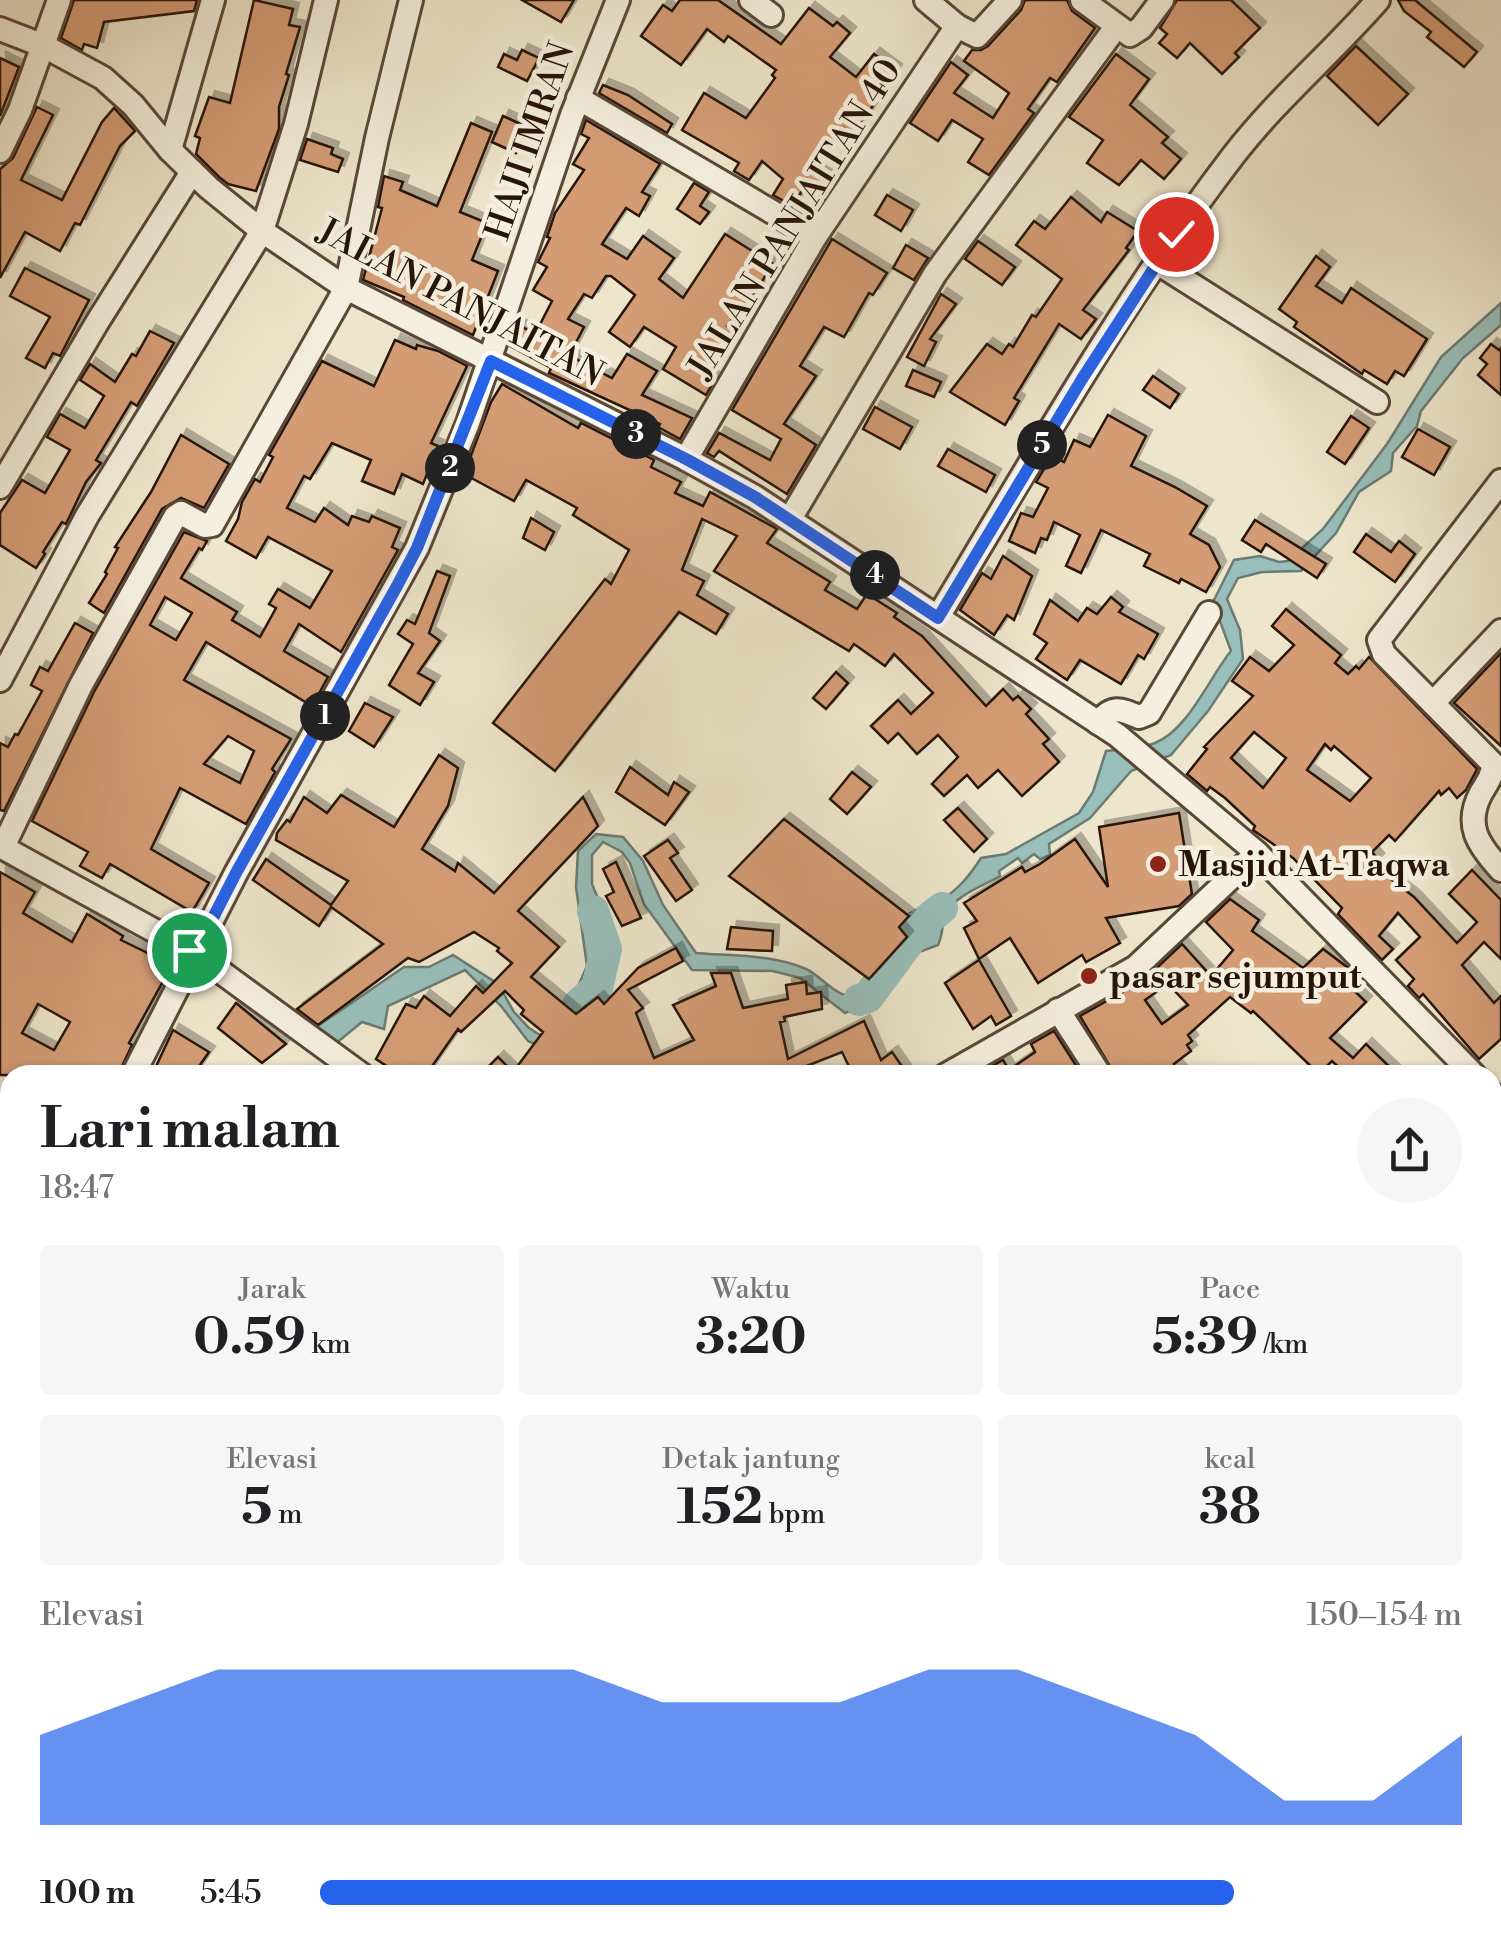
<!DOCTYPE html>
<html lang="id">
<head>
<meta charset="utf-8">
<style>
	body { margin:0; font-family:"Libre Bodoni",serif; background:#f6f6f6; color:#202124; height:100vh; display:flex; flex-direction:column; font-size:38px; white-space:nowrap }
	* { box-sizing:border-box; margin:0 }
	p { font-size:32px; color:#757577 }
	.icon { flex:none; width:55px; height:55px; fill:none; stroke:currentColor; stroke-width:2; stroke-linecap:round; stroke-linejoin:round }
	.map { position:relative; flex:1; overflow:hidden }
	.side { position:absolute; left:0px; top:1065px; width:1502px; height:888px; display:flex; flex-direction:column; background:#fff; border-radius:30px 30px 0 0; box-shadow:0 2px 8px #0004 }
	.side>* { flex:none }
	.pin { position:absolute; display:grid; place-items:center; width:85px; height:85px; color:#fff; margin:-42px; border:5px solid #fff; border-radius:50%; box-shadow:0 2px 10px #0007 }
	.km { position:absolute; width:50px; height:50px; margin:-25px; border-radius:50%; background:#222; color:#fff; font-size:28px; line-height:50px; text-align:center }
	.round { display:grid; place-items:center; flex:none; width:105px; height:105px; border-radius:52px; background:#f6f6f6 }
	.overview { display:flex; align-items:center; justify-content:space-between; height:170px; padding:0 40px }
	h1 { font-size:55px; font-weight:800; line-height:75px }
	.figures { display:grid; grid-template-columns:repeat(3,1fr); gap:15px; height:170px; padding:10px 40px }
	.figures div { display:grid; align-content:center; border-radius:10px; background:#f6f6f6; text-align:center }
	.figures b { font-size:50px; font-weight:800 }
	.figures small { font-size:28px; font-weight:400 }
	.figures p { font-size:28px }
	.chart { height:280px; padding:20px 40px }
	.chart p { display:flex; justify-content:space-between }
	.chart svg { width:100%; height:180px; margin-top:10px; fill:#2563eb; opacity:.7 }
	ul { padding:0 40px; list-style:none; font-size:32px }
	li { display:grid; grid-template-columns:160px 120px 1fr; align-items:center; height:75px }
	li i { height:25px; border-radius:12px; background:#2563eb }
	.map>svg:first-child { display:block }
</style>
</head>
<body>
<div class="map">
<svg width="1501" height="1952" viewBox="0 0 1501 1952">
	<defs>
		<filter id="shadow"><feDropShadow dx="6" dy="-6" stdDeviation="0" flood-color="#0004"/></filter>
	</defs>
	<rect width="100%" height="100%" fill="#eee6cc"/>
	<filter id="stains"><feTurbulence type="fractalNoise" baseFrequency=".002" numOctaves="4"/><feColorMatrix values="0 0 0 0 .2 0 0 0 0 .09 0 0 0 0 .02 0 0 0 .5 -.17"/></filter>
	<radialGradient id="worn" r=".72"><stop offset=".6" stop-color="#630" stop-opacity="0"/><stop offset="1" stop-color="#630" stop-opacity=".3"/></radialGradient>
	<!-- water -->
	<g fill="#99bfba" stroke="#6b7b72" stroke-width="2.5">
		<path d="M1501,303v22l-38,33 -42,53 -4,15 -24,27 -2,18 -32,21 -23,41 -35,38 -39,1 -24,6 -11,21 13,31 3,29 -35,52 -37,44 -40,16 -41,47 -41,26 1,11 -10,4 -6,-5 -12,9 -4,-5 -19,13 1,5c-17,10 -44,19 -54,37 -4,9 -3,22 -8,32l-16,6 -19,-25 9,-9 -2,-4c11,-6 21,-7 31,-13 18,-11 29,-25 40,-42l25,-4 73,-41 14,-21 13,-41c15,-2 35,-2 49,-8 33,-13 54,-65 76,-92l-18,-49 21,-42 26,-4 19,6 9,-1 35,-32 64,-85 54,-87z"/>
		<path d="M596,834l27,3 20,24 20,44 33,48c36,3 76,1 110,16 18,8 32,34 55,25 13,-5 18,-19 25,-30l9,15 -17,20 -33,14 -45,-35 -27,-7 -81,-1 -48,-66 -14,-41 -8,-11 -19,-10 -11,13v29l7,17 7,47 -9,40 -26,41 -28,19 -15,-7 -27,-35 -36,-36 -77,36 -4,23 -22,-7 -28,23 -22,-15 92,-63h25l24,-12 45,29 16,28 15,16 11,7 6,-1 22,-25 19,-43 -11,-79 2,-36z"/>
		<path d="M10,1472v470h537l10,10h-557v-479z"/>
	</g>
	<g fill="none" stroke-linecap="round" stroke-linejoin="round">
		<!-- river -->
		<g stroke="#99bfba" stroke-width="32">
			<path d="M859,1000l9,-3 54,-73 20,-16"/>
			<path d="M578,1005l19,-17 9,-39 -13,-38"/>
		</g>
	</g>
	<!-- building -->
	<g fill="#d39c74" stroke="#271407" stroke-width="2.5" fill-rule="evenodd" filter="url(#shadow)">
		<path d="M74,0h123l-3,11 -90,11 -7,26 -13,-4 -2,6 -21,-12z"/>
		<path d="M254,0l39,9 -4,16 11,2 -14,47 3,1 -10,32v22l-23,62 -28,-7 -9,-7 -23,-23 4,-16 -5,-2 14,-39 21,6z"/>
		<path d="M522,0h52l-13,22z"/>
		<path d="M680,0h38l63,44 28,-36 24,18 4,-4 13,11 -20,24 26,20 18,-23 22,16 -42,65 -10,-7 -29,41 16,10 -13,20 -15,-10 -10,17 -20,-11 10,-16 -21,-18 -13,19 -15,-9 5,-8 -57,-33 22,-37 42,25 29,-40 -3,-3 4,-5 -48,-34 -4,6 -17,-13 -26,36 -40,-29 22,-31 9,6z"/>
		<path d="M1025,0h42l5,11 23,17 -38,54 -7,-4 -22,31 6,4 -45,62 -21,-13 15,-23 -31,-19 -14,21 -28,-18 41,-61 17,13 -14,18 39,25 16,-25 -45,-32 8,-11h9l7,-4 33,-36z"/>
		<path d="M1177,0h54l29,28 -25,25 4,4 -17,17 -32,-31 -13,15 -18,-15 8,-9 -7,-6z"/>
		<path d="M1398,0h17l62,52 -13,15 -37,-30 4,-5 -27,-21z"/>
		<path d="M1356,46l52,48 -30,31 -51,-49z"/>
		<path d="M522,50l17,8 -12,23 -29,-14 6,-13 13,6z"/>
		<path d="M1116,54l33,25 -19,26 38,32 -6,6 19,16 -17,20 -23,-19 -22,25 -32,-22 16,-23 -34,-23z"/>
		<path d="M0,58l19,9 -19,49z"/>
		<path d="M603,85l25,10 44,29 -5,9 -68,-40z"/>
		<path d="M37,107l16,8 -32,65 41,20 40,-78 12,-14 21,23 -15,15 -40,79 -5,-2 -15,28 -35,-19 -25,46v-109l13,-11z"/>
		<path d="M503,116l24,11 -11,26 -24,-11z"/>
		<path d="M586,120l74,44 -18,28 8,4 -11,20 -13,-8 -24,36 25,15 16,-23 31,22 -15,21 24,19 42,-64 48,30 -26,41 -3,-2 -17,23 7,4 -28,43 9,6 -9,16 -43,-26 13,-22 -32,-20 -14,20 -21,-15 26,-37 -24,-19h-5l-14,22 -8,-4 -16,25 16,8 -14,27 11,8 31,16 15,-24 30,17 -15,24 50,23 -12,21 -22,-12 2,-3 -111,-51 2,-5 -41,-22 7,-22 18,10 17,-33 -19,-11 14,-23 -9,-5 12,-24 -3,-1 8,-24 29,-43 -11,-6 16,-26 -8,-4z"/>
		<path d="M471,123l21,9 -32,80 27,11 -15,37 26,11 -25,64 -70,-35 1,-3 -41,-17 19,-72 -4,-1 6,-31 19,6 -3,8 37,16z"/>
		<path d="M307,139l26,9 -2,6 12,5 -5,13 -38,-12z"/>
		<path d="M694,183l15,9 -9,14 9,6 -9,12 -23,-15z"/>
		<path d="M887,195l26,15 -12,21 -26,-16z"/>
		<path d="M1071,197l30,25 6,-10 31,19 -12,17 3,2 -46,60 13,9 -15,20 -22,-15 -45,74 5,3 -14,24 -55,-33 37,-48 15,10 7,-10 4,3 19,-32 4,2 26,-38 -46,-34 18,-24 11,8z"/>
		<path d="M832,239l55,34 -14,22 -4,-2 -25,44 -20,-10 -24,39 16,10 -32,48 32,21 -29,49 -68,-43 -5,6 -7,-4 12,-20 51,27 11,-21 -49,-29z"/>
		<path d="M978,241l37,26 -13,18 -37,-26z"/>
		<path d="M906,245l22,13 -14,22 -21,-12z"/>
		<path d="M1316,256l14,11 -14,19 26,17 9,-15 76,51 -23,37 -9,-5 -8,13 -23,-14 -2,4 -68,-47 3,-5 -18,-13z"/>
		<path d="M25,268l64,32 -29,56 -7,-3 -8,15 -19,-10 24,-41 -40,-21z"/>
		<path d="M941,294l15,10 -26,35 6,3 -12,24 -17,-9z"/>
		<path d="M150,331l24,12 -37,63 -6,-4 -35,58 5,3 -15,19 -20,42 -4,-2 -19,30 2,2 -9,14 -36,-23v-32l22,-33 23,13 25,-43 -23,-13 13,-23 25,14 19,-32 -24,-16 10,-16 25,18 17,-28 4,2z"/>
		<path d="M395,340l21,9 1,-4 21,6 29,15 -36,77 7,3 -15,38 -21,-10 -8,20 -32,-13 9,-21 -39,-17 -22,36 -6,-3 -17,32 28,14 9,-14 24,17 4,-9 17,6 3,-6 28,12 -8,19 6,3 -57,102 -42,-28 -15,27 44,26 -16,29 -106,-64 -22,38 107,59 -19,30 3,3 -29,52 -66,-36 -29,61 58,34 -17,29 -82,-48 -8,14 -22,-12 8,-14 -56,-31 62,-129 90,-160 23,9 -5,9 -3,-2 -18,30 56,34 -5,8 28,17 16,-29 -7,-4 9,-15 32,19 22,-37 -64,-34 -12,21 -30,-17 12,-22 4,-17 13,-23 5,3 13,-25 -4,-2 53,-94 52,25zM165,597l27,16 -16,27 -26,-15zM228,736l26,15 -14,32 -36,-19z"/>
		<path d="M1491,344l8,6 2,-2v47l-23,-20 9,-11 -7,-6z"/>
		<path d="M913,370l28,12 -7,15 -28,-11z"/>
		<path d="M1153,376l26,18 -9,14 -27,-18z"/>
		<path d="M502,384l76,44 3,-5 73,37 -3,7 30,15 -6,11 28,13 7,-14 67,37 -10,14 63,39 -5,8 32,19 10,-15 30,19 -3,4 28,19 64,70 17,-17 10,11 5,-4 13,13 -5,5 23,25 -6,5 16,18 -37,34 -24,-26 -20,18 -11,-13 -23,21 -12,-12 26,-27 -20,-22 -21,19 -19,-21 -10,10 -17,-17 27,-26 13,14 22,-21 -39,-39 -9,12 -31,-22 -5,7 -135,-80 23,-35 -35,-17 -20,51 22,11 -7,14 31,19 -12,20 -37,-22 -124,159 -62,-48 112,-144 6,5 18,-34 -56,-35 4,-7 -51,-28 -12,21 -50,-27 27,-72z"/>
		<path d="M875,407l37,20 -12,22 -37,-20z"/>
		<path d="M1108,415l38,21 -15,30 44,21 32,19 -17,28 19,11 11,22 -14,25 -25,-13 -2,4 -35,-17 6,-12 -49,-24 -20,43 -15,-7 14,-31 -26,-13 -7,18 -6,-2 -6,15 -26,-12 12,-28 12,4 15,-29 -12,-6 16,-26 12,6 10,-22 16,7z"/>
		<path d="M1351,416l18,12 -24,36 -18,-12z"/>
		<path d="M1418,429l32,18 -16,28 -32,-18z"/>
		<path d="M181,435l48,29 -25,44 -23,-10 -19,11 -58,104 -15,-10 18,-29 -2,-2 13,-24 -3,-1 36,-55z"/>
		<path d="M948,449l47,26 -9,17 -48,-26z"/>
		<path d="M531,518l23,14 -9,18 -22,-12z"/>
		<path d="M1255,520l71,44 -9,14 -51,-34 -5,8 -19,-12z"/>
		<path d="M1366,534l25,18 8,-11 16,13 -20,28 -41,-30z"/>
		<path d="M1003,556l29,20 -18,44 -7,-5 -13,20 -34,-25 22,-37 9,6z"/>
		<path d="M437,571l13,5 -21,57 11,8 -22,32 16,9 -14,23 -31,-20 24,-41 -15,-10 9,-14 8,4z"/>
		<path d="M1111,597l12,10 -4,5 39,22 -14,25 -6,-4 -17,29 -41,-24 -13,20 -31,-21 11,-16 -13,-9 16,-34 28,21 9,-13 10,6z"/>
		<path d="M1286,609l55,46 -6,8 13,11 8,-8 3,3 10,-12 108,112 -11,21 -9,8 -8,-10 -8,7 -2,-4 -44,50 -6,-6 -17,17 6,7 -5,6 41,32 43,46 20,-21 -28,-28 23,-24 29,30v59l-17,-17 -22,23 32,38 7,-7v43l-22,20 -56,-65 -4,4 -11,-12 6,-7 -18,-19 24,-23 -22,-24 -19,23 14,13 -11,11 -44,-46 4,-6 -49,-50 -40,-28 2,-4 -30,-28 -15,-11 -3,4 -20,-17 20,-25 -3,-2 49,-51 -21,-15 18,-24 19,14 25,-26 -22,-19zM1254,732l32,26 -23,30 -32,-30zM1325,744l6,6 3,-4 37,32 -21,23 -43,-31z"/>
		<path d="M75,623l18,10 -89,178 -4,-1v-67l8,4 7,-13 3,1 24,-44 -11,-6 9,-18 8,4z"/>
		<path d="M1501,653v93l-47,-43z"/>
		<path d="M836,672l12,11 -22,26 -13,-11z"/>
		<path d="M365,703l28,14 -19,30 -25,-16z"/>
		<path d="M439,755l19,13 -10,38 -26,43 33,22 3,-8 36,30 89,-96 15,29 -80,85 41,36 -28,30 45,37 22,-17 6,7 34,-36 38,-20 7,13 -55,29 15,18 -7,5 18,45 40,-18 -21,-35 43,-19 -5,-13h20l12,35 45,-9 -2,-14 20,-3 1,12 14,-2 1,17 -38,8 1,4 -5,1 8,37 76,-38 17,39 11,-8 16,23h-55l-11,-23 -38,15 4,8h-328l18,-18 15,15 30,-40 -22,-18 3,-4 -19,-19 -44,41 -3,-3 -32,46h-26l-24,-16 30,-55 10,4 8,-12 26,20 26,-30 7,7 29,-30 -15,-12 2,-3 -25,-16 -55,30 -11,-4 -90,67 -21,-16 86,-65 -52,-37 -12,19 -66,-46 13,-21 65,46 17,-24 -72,-41 1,-7 10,-13 3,2 14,-25 23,16 14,-18 53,32z"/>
		<path d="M630,767l38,28 6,-13 15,10 -24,33 -49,-33z"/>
		<path d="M852,772l19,15 -24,27 -17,-15z"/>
		<path d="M958,808l29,31 -13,13 -30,-32z"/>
		<path d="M1179,813l13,81 -13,12 -73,12 14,25 -34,19 -4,-7 -44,28 -28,-45 -31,21 -15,-31 13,-7 -13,-18 58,-36 3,5 15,-8 35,-25 33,48 -9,-60z"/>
		<path d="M784,819l125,97 -10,11 8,10 -38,42 -140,-103z"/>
		<path d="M668,840l10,13 -8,5 22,32 -16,11 -32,-45z"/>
		<path d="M616,862l25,56 -19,8 -16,-30 8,-4 -11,-23z"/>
		<path d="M0,872l35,20 -12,21 49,29 15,-28 36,22 -2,4 51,25 -43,78 3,2 -14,30h-118zM38,1004l32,18 -16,28 -32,-17z"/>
		<path d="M1230,899l29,21 -7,11 51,37 20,-19 28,21 -9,9 24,23 -36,36 23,20 13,-14 32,31h-51l-15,-14 -13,13 -66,-63 -2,2 -21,-16 -42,38 4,6 -5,4 4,6 -17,13 11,11h-70l-35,-59 64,-36 38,-36 29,32 22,-26 -27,-28zM1168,984l20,21 -26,19 -17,-24z"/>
		<path d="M731,927l42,4 -1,20 -45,-2z"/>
		<path d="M979,960l32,56 -15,9 -5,-9 -18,13 -28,-46z"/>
		<path d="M236,1003l50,41 -24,19 -44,-35z"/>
		<path d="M173,1030l36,22 -16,23h-41z"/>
		<path d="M1054,1031l28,44h-106l27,-15 6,10 26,-18 -4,-8z"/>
	</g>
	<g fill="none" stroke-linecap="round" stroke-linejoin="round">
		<defs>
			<g id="minor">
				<path d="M751,0l20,15"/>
				<path d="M926,0l31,26"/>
				<path d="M1082,0l48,35 11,-7 21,-28"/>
				<path d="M0,29l44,17 59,32 30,27 37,45 39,38 53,43 84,57 340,171 69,38 362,238 140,118 217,222"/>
				<path d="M578,98l237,139"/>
				<path d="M170,150l43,-150"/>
				<path d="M0,151l20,-41 39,-110"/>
				<path d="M1156,262l221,140"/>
				<path d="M686,459l129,-222 142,-211 20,10 33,-36"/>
				<path d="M1501,481l-122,159 5,14 109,110c0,11 -6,19 -12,29 -17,32 -3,52 20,77"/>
				<path d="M0,487l98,-166 94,-149"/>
				<path d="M790,519l145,-245 181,-247"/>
				<path d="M938,617c94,-156 184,-316 295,-461 43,-56 99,-103 145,-156"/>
				<path d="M0,680l87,-164 175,-285 34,-107 30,-124"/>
				<path d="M1433,703l68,-72"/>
				<path d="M1098,723c14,-18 22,-14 41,-6l10,-4 60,-100"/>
				<path d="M0,846l195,107 167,122"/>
				<path d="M3,847l78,-162 94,-168 6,-4 24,13 7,-1 134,-237 31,-150 34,-138"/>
				<path d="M1058,1010l42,65"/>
				<path d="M133,1075l103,-202 181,-325 51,-125 104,-308 46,-115"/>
				<path d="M946,1075l190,-108 121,-114"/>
				<path d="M1492,1094l9,9"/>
				<path d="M1492,1125l9,-6"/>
				<path d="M0,1267l10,4"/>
				<path d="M1492,1367l9,4"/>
				<path d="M1492,1482l9,-7"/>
				<path d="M1492,1640l9,-8"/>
				<path d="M1492,1870l9,-8"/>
				<path d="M672,1942l9,10"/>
				<path d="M1313,1942l9,10"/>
				<path d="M735,1952l11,-10"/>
				<path d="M1074,1952l11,-10"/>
				<path d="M1402,1952l10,-10"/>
			</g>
		</defs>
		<!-- minor casing -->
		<use href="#minor" stroke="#594838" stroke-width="28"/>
		<!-- minor -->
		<use href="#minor" stroke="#f4efde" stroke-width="22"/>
	</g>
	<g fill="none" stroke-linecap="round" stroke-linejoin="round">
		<defs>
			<path id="route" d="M189,950l6,3 41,-80 161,-287 20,-38 74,-187 195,98 69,38 183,121 144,-239 94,-145"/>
		</defs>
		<!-- route casing -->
		<use href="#route" stroke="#fff" stroke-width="20"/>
		<!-- route -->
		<use href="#route" stroke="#2563eb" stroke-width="12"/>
	</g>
	<!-- markers -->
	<g fill="#8f2418" stroke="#f4efde" stroke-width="4">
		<circle cx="1158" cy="864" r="10"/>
		<circle cx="1089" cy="976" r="10"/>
	</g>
	<g text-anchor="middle" stroke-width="9" stroke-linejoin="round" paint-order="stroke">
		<!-- street labels -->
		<g font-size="35" fill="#271407" stroke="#f4efde">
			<text transform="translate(529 141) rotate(-71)" y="12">HAJI IMRAN</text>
			<text transform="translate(794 218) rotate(-58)" y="12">JALAN PANJAITAN 40</text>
			<text transform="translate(461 302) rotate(28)" y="12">JALAN PANJAITAN</text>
		</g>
		<!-- poi labels -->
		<g font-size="35" font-weight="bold" fill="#271407" stroke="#f4efde" text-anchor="start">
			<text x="1178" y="876">Masjid At-Taqwa</text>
			<text x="1109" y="988">pasar sejumput</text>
		</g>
	</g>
	<rect width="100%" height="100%" filter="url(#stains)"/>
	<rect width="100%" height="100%" fill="url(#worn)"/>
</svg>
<div class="pin" style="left:189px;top:950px;background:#1e9e55"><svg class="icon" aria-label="arrive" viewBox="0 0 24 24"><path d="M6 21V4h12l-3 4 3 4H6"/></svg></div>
<div class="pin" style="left:1176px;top:234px;background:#d93025"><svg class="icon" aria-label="check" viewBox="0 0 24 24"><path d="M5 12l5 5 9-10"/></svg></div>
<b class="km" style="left:325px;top:716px">1</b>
<b class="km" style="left:450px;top:468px">2</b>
<b class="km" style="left:636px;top:434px">3</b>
<b class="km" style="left:875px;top:575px">4</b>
<b class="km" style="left:1042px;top:445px">5</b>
<section class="side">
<div class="overview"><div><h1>Lari malam</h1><p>18:47</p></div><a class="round"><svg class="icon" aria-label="share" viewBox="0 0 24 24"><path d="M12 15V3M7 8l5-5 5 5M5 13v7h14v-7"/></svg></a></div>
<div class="figures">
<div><p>Jarak</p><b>0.59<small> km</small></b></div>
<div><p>Waktu</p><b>3:20</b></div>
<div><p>Pace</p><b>5:39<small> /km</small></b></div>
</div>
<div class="figures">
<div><p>Elevasi</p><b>5<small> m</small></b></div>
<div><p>Detak jantung</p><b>152<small> bpm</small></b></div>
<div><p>kcal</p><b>38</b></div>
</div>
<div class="chart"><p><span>Elevasi</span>150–154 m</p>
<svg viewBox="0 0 160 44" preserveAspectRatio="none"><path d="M0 44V22L10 14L20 6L30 6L40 6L50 6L60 6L70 14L80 14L90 14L100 6L110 6L120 14L130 22L140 38L150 38L160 22V44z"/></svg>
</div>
<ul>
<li><b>100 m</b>5:45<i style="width:80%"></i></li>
</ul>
</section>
</div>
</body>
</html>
